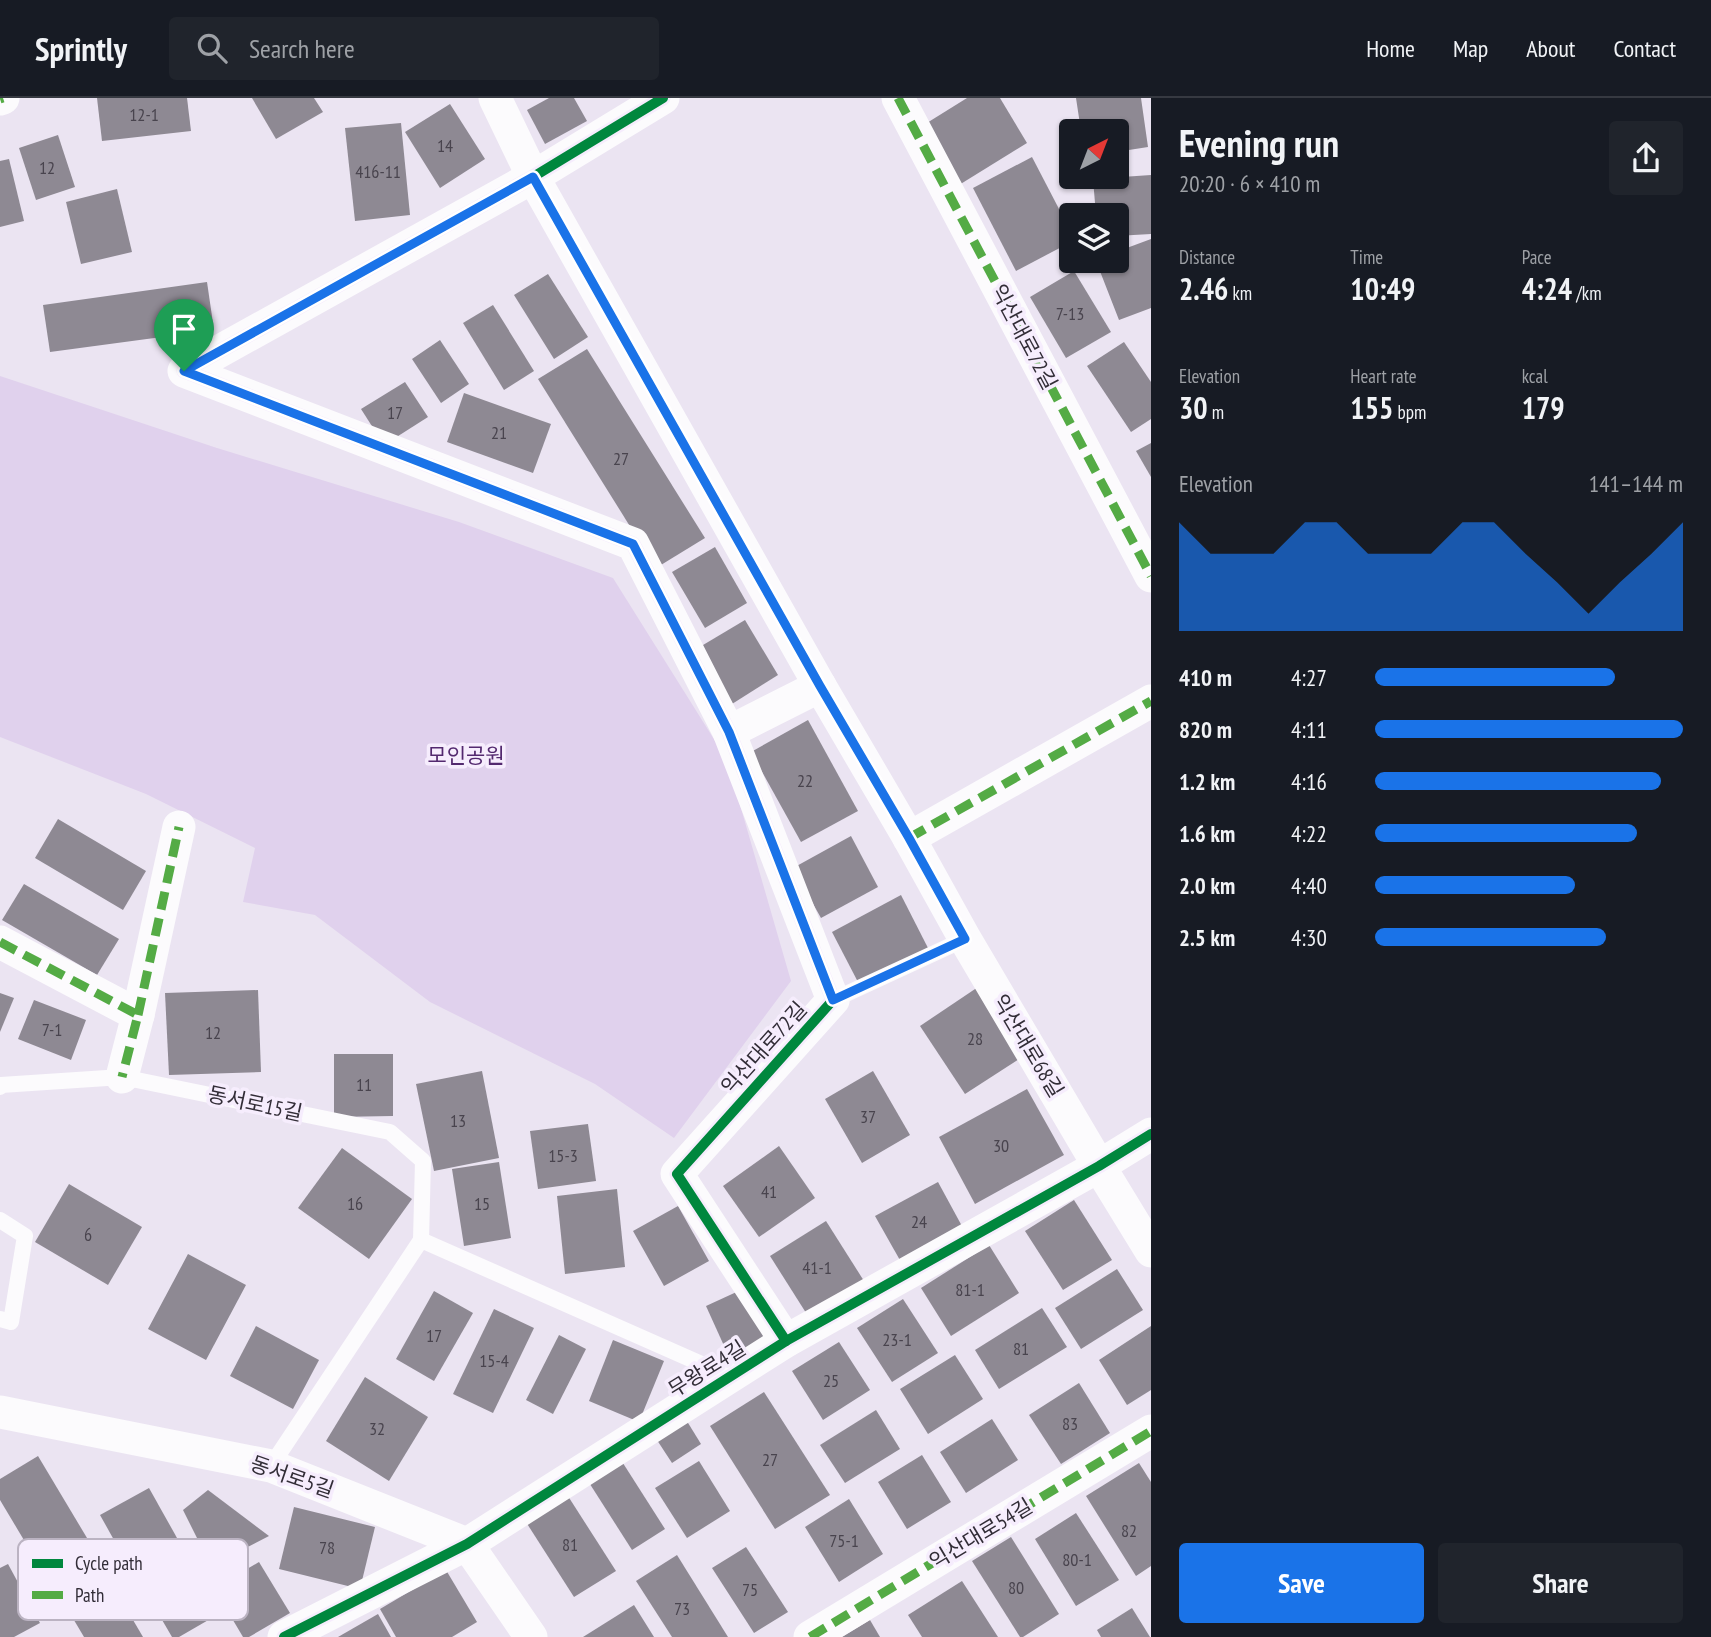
<!DOCTYPE html>
<html lang="en">
<head>
<meta charset="utf-8">
<style>
	body { margin:0; font-family:"PT Sans Narrow","Noto Sans KR",sans-serif; background:#20242c; color:#f1f3f6; height:100vh; display:flex; flex-direction:column; font-size:26px; white-space:nowrap }
	* { box-sizing:border-box; margin:0 }
	p { font-size:23px; color:#9ea1a6 }
	.icon { flex:none; width:38px; height:38px; fill:none; stroke:currentColor; stroke-width:2; stroke-linecap:round; stroke-linejoin:round }
	.map { position:relative; flex:1; overflow:hidden }
	.sheet { display:flex; flex-direction:column; background:#171b24; width:560px }
	.sheet>* { flex:none }
	.needle { width:46px; rotate:42deg }
	.controls { position:absolute; left:1059px; top:21px; display:grid; gap:14px }
	.controls a { display:grid; place-items:center; width:70px; height:70px; border-radius:7px; background:#171b24; box-shadow:0 2px 5px #0004; font-size:35px }
	.pin { position:absolute; display:grid; place-items:center; width:60px; height:60px; color:#fff; margin:-72px -30px; border-radius:50% 50% 50% 0; rotate:-45deg; box-shadow:0 0 7px #0007 }
	.pin .icon { rotate:45deg }
	.round { display:grid; place-items:center; flex:none; width:74px; height:74px; border-radius:7px; background:#20242c }
	.headline { display:flex; align-items:center; justify-content:space-between; height:119px; padding:0 28px }
	h1 { font-size:38px; font-weight:600; line-height:52px }
	.figures { display:grid; grid-template-columns:repeat(3,1fr); gap:10px; height:119px; padding:7px 28px }
	.figures div { display:grid; align-content:center }
	.figures b { font-size:30px; font-weight:600 }
	.figures small { font-size:19px; font-weight:400 }
	.figures p { font-size:19px }
	.chart { height:196px; padding:14px 28px }
	.chart p { display:flex; justify-content:space-between }
	.chart svg { width:100%; height:126px; margin-top:7px; fill:#1a73e8; opacity:.7 }
	.cta { display:flex; gap:14px; margin-top:auto; padding:14px 28px }
	.cta a { flex:1; height:80px; border-radius:7px; background:#1a73e8; color:#fff; font-size:28px; font-weight:600; line-height:80px; text-align:center }
	.cta a+a { background:#20242c; color:#f1f3f6 }
	ul { padding:0 28px; list-style:none; font-size:23px }
	li { display:grid; grid-template-columns:112px 84px 1fr; align-items:center; height:52px }
	li i { height:18px; border-radius:9px; background:#1a73e8 }
	header { display:flex; align-items:center; gap:42px; box-sizing:border-box; height:98px; padding:0 35px; background:#171b24; border-bottom:2px solid #363941 }
	header strong { font-size:33px }
	nav { display:flex; gap:38px; margin-inline-start:auto; font-size:24px }
	.search { width:490px; height:63px; background:#20242c; display:flex; align-items:center; gap:18px; box-sizing:border-box; padding:0 24px; border-radius:7px; color:#9ea1a6; font-size:26px }
	main { display:flex; flex:1; min-height:0 }
	.map>svg:first-child { display:block }
</style>
</head>
<body>
<header>
<strong>Sprintly</strong>
<div class="search"><svg class="icon" aria-label="search" viewBox="0 0 24 24"><circle cx="10" cy="10" r="6"/><path d="M15 15l6 6"/></svg>Search here</div>
<nav><a>Home</a><a>Map</a><a>About</a><a>Contact</a></nav>
</header>
<main>
<div class="map">
<svg width="1151" height="1539" viewBox="0 0 1151 1539">
	<rect width="100%" height="100%" fill="#ebe4f2"/>
	<!-- green -->
	<path fill="#e0d1ed" d="M0,278l217,72 242,74 154,56 114,182 64,221 -117,157 -79,-54 -165,-82 -115,-87 -72,-13 12,-54 -109,-54 -146,-57z"/>
	<!-- building -->
	<g fill="#8e8993">
		<path d="M97,0h90l4,33 -89,10z"/>
		<path d="M252,0h62l9,14 -47,27z"/>
		<path d="M549,0h25l13,23 -42,23 -18,-34z"/>
		<path d="M967,0h33l27,45 -68,42 -37,-59z"/>
		<path d="M1076,0h65l7,49 -32,5v-21h-35z"/>
		<path d="M450,6l35,55 -45,29 -35,-56z"/>
		<path d="M401,25l9,92 -55,6 -10,-93z"/>
		<path d="M58,37l17,52 -39,13 -17,-52z"/>
		<path d="M1032,59l39,75v10l-55,29 -43,-83z"/>
		<path d="M9,61l15,62 -24,6v-66z"/>
		<path d="M1151,77v59l-35,2v-21h-20l-3,-36z"/>
		<path d="M117,91l15,63 -51,12 -15,-62z"/>
		<path d="M1151,141v69l-32,12 -23,-59h20v-9z"/>
		<path d="M1074,173l37,61 -45,26 -36,-61z"/>
		<path d="M548,176l40,63 -34,22 -40,-64z"/>
		<path d="M207,184l7,48 -164,22 -7,-47z"/>
		<path d="M493,207l41,66 -30,19 -41,-67z"/>
		<path d="M440,242l29,44 -28,19 -29,-44z"/>
		<path d="M1124,244l27,40v37l-20,13 -44,-66z"/>
		<path d="M587,251l118,189 -49,30 -118,-189z"/>
		<path d="M405,284l23,35 -44,28 -23,-36z"/>
		<path d="M464,295l87,31 -18,49 -86,-31z"/>
		<path d="M1151,345v34l-15,-26z"/>
		<path d="M715,449l32,56 -42,25 -33,-56z"/>
		<path d="M745,522l33,55 -46,29 -34,-56z"/>
		<path d="M808,622l50,91 -57,31 -50,-90z"/>
		<path d="M58,721l88,52 -23,39 -88,-52z"/>
		<path d="M851,738l27,51 -57,31 -28,-50z"/>
		<path d="M24,786l95,55 -22,36 -95,-55z"/>
		<path d="M901,797l27,53 -69,36 -27,-52z"/>
		<path d="M984,885l46,69 -65,42 -45,-68z"/>
		<path d="M258,892l3,82 -92,3 -4,-82z"/>
		<path d="M0,895l14,5 -14,34z"/>
		<path d="M34,902l52,20 -15,40 -53,-21z"/>
		<path d="M334,956h59v62l-59,1z"/>
		<path d="M482,973l17,87 -65,13 -18,-87z"/>
		<path d="M873,973l37,64 -48,28 -37,-64z"/>
		<path d="M1027,991l37,66 -89,49 -36,-67z"/>
		<path d="M588,1026l8,57 -58,8 -8,-58z"/>
		<path d="M779,1048l36,52 -56,39 -36,-51z"/>
		<path d="M342,1050l70,51 -43,60 -71,-51z"/>
		<path d="M499,1064l12,76 -47,8 -12,-77z"/>
		<path d="M938,1084l25,46 -62,34 -26,-46z"/>
		<path d="M69,1086l73,43 -34,58 -73,-43z"/>
		<path d="M617,1091l8,78 -60,7 -8,-78z"/>
		<path d="M1074,1102l38,60 -49,30 -38,-59z"/>
		<path d="M678,1108l31,55 -45,25 -31,-55z"/>
		<path d="M826,1123l38,60 -56,35 -38,-60z"/>
		<path d="M989,1147l30,48 -68,43 -30,-48z"/>
		<path d="M188,1156l58,31 -40,75 -58,-31z"/>
		<path d="M1117,1171l26,41 -62,39 -26,-41z"/>
		<path d="M743,1191l24,54 -37,16 -24,-53z"/>
		<path d="M434,1193l39,22 -39,68 -38,-22z"/>
		<path d="M903,1201l35,54 -46,29 -35,-54z"/>
		<path d="M1042,1210l25,39 -68,42 -24,-39z"/>
		<path d="M494,1211l40,19 -41,85 -40,-19z"/>
		<path d="M256,1228l63,34 -26,49 -63,-33z"/>
		<path d="M1151,1228v64l-24,15 -28,-45z"/>
		<path d="M559,1237l27,14 -33,65 -27,-14z"/>
		<path d="M613,1242l51,21 -25,61 -50,-21z"/>
		<path d="M839,1244l31,48 -47,30 -31,-49z"/>
		<path d="M955,1257l28,44 -55,35 -28,-45z"/>
		<path d="M365,1279l63,40 -39,64 -63,-40z"/>
		<path d="M1079,1285l31,50 -49,31 -32,-49z"/>
		<path d="M764,1294l66,103 -55,34 -65,-103z"/>
		<path d="M876,1312l24,39 -55,34 -25,-38z"/>
		<path d="M685,1320l16,26 -29,19 -17,-26z"/>
		<path d="M992,1321l26,41 -52,33 -26,-41z"/>
		<path d="M922,1357l29,47 -44,27 -29,-47z"/>
		<path d="M38,1358l58,97 -47,29 -49,-82v-21z"/>
		<path d="M621,1362l44,69 -33,21 -44,-69z"/>
		<path d="M699,1363l31,50 -43,27 -32,-50z"/>
		<path d="M1139,1365l12,19v84l-15,10 -50,-80z"/>
		<path d="M149,1390l37,66 -49,27 -37,-66z"/>
		<path d="M208,1392l61,46 -58,30 -28,-56z"/>
		<path d="M566,1395l50,78 -42,26 -50,-78z"/>
		<path d="M849,1401l34,55 -44,28 -34,-55z"/>
		<path d="M294,1409l81,20 -15,62 -81,-20z"/>
		<path d="M1076,1415l43,67 -43,26 -41,-67z"/>
		<path d="M1011,1439l48,77 -36,23h-3l-48,-76z"/>
		<path d="M746,1449l42,65 -34,21 -42,-65z"/>
		<path d="M677,1457l51,82h-56l-36,-56z"/>
		<path d="M96,1459l47,80h-59l-32,-54z"/>
		<path d="M183,1459l34,58 -38,22h-7l-32,-55z"/>
		<path d="M259,1464l31,51 -41,24h-6l-29,-49z"/>
		<path d="M8,1466l32,59 -26,14h-14v-69z"/>
		<path d="M446,1472l31,52 -25,15h-56l-16,-28z"/>
		<path d="M962,1483l36,56h-76l-14,-22z"/>
		<path d="M634,1507l20,32h-71z"/>
		<path d="M1132,1510l18,29h-49l-4,-7z"/>
		<path d="M378,1516l13,23h-53z"/>
		<path d="M870,1522l10,17h-38z"/>
	</g>
	<g fill="none" stroke-linecap="round" stroke-linejoin="round">
		<!-- lane -->
		<g stroke="#fcfbfd" stroke-width="16">
			<path d="M833,902l132,-61"/>
			<path d="M0,989l1,-2 121,-8 268,55 33,29 -2,79 -150,226"/>
			<path d="M0,1122l25,16 -14,86 -11,-3"/>
			<path d="M421,1142l310,137"/>
		</g>
		<!-- street -->
		<g stroke="#fcfbfd" stroke-width="33">
			<path d="M495,0l38,79 287,509 89,152 56,101 134,227 52,85"/>
			<path d="M663,0l-130,79 -349,194 449,173 96,188 104,268 -156,174 109,167"/>
			<path d="M898,0l253,478"/>
			<path d="M0,1l3,-1"/>
			<path d="M729,634l91,-46"/>
			<path d="M909,740l242,-137"/>
			<path d="M0,844l138,73 -16,62"/>
			<path d="M138,917l41,-188"/>
			<path d="M0,1314l271,54 196,78 64,93"/>
			<path d="M284,1539l183,-93 319,-203 313,-175 52,-32"/>
			<path d="M810,1539l341,-206"/>
		</g>
		<!-- quiet -->
		<g stroke="#54ab45" stroke-width="9" stroke-dasharray="18 9" stroke-linecap="butt">
			<path d="M898,0l253,478"/>
			<path d="M0,1l3,-1"/>
			<path d="M909,740l242,-137"/>
			<path d="M0,844l138,73 -16,62"/>
			<path d="M138,917l41,-188"/>
			<path d="M810,1539l341,-206"/>
		</g>
		<defs>
			<g id="cycleway">
				<path d="M663,0l-130,79 -349,194 449,173 96,188 104,268 -156,174 109,167"/>
				<path d="M284,1539l183,-93 319,-203 313,-175 52,-32"/>
			</g>
		</defs>
		<!-- cycleway casing -->
		<use href="#cycleway" stroke="#f6edfd" stroke-width="15"/>
		<!-- cycleway -->
		<use href="#cycleway" stroke="#00873e" stroke-width="10"/>
	</g>
	<g fill="none" stroke-linecap="round" stroke-linejoin="round">
		<defs>
			<path id="route" d="M533,79l287,509 89,152 56,101 -132,61 -104,-268 -96,-188 -449,-173z"/>
		</defs>
		<!-- route casing -->
		<use href="#route" stroke="#fff" stroke-width="14"/>
		<!-- route -->
		<use href="#route" stroke="#1a73e8" stroke-width="9"/>
	</g>
	<g text-anchor="middle" stroke-width="7" stroke-linejoin="round" paint-order="stroke">
		<!-- number labels -->
		<g font-size="18" fill="#49444e">
			<text x="144" y="23">12-1</text>
			<text x="445" y="54">14</text>
			<text x="47" y="76">12</text>
			<text x="378" y="80">416-11</text>
			<text x="1070" y="222">7-13</text>
			<text x="395" y="321">17</text>
			<text x="499" y="341">21</text>
			<text x="621" y="367">27</text>
			<text x="805" y="689">22</text>
			<text x="52" y="938">7-1</text>
			<text x="213" y="941">12</text>
			<text x="975" y="947">28</text>
			<text x="364" y="993">11</text>
			<text x="868" y="1025">37</text>
			<text x="458" y="1029">13</text>
			<text x="1001" y="1054">30</text>
			<text x="563" y="1064">15-3</text>
			<text x="769" y="1100">41</text>
			<text x="355" y="1112">16</text>
			<text x="482" y="1112">15</text>
			<text x="919" y="1130">24</text>
			<text x="88" y="1143">6</text>
			<text x="817" y="1176">41-1</text>
			<text x="970" y="1198">81-1</text>
			<text x="434" y="1244">17</text>
			<text x="897" y="1248">23-1</text>
			<text x="1021" y="1257">81</text>
			<text x="494" y="1269">15-4</text>
			<text x="831" y="1289">25</text>
			<text x="1070" y="1332">83</text>
			<text x="377" y="1337">32</text>
			<text x="770" y="1368">27</text>
			<text x="1129" y="1439">82</text>
			<text x="844" y="1449">75-1</text>
			<text x="570" y="1453">81</text>
			<text x="327" y="1456">78</text>
			<text x="1077" y="1468">80-1</text>
			<text x="1016" y="1496">80</text>
			<text x="750" y="1498">75</text>
			<text x="682" y="1517">73</text>
		</g>
		<!-- street labels -->
		<g font-size="21" fill="#322d37" stroke="#f6edfd">
			<text transform="translate(1024 239) rotate(62)" y="7">익산대로72길</text>
			<text transform="translate(1028 948) rotate(59)" y="7">익산대로68길</text>
			<text transform="translate(764 950) rotate(-48)" y="7">익산대로72길</text>
			<text transform="translate(255 1006) rotate(12)" y="7">동서로15길</text>
			<text transform="translate(707 1271) rotate(-32)" y="7">무왕로4길</text>
			<text transform="translate(292 1379) rotate(19)" y="7">동서로5길</text>
			<text transform="translate(981 1436) rotate(-31)" y="7">익산대로54길</text>
		</g>
		<!-- park labels -->
		<g font-size="21" fill="#53296f" stroke="#f6edfd">
			<text x="466" y="665">모인공원</text>
		</g>
	</g>
	<!-- legend -->
	<rect x="18" y="1441" width="230" height="81" rx="10" fill="#f6edfd" stroke="#bbb3c2" stroke-width="2"/>
	<rect x="32" y="1461" width="31" height="9" fill="#00873e"/>
	<rect x="32" y="1493" width="31" height="8" fill="#54ab45"/>
	<g font-size="19" fill="#322d37">
		<text x="75" y="1472">Cycle path</text>
		<text x="75" y="1504">Path</text>
	</g>
</svg>
<div class="controls">
<a><svg class="needle" viewBox="-14 -14 28 28"><path d="M0-13l5 13h-10z" fill="#e53935"/><path d="M0 13l5-13h-10z" fill="#9ea1a6"/></svg></a>
<a><svg class="icon" aria-label="layers" viewBox="0 0 24 24"><path d="M12 4l9 5-9 5-9-5zM3 14l9 5 9-5"/></svg></a>
</div>
<div class="pin" style="left:184px;top:273px;background:#1e9e55"><svg class="icon" aria-label="arrive" viewBox="0 0 24 24"><path d="M6 21V4h12l-3 4 3 4H6"/></svg></div>
</div>
<section class="sheet">
<div class="headline"><div><h1>Evening run</h1><p>20:20 · 6 × 410 m</p></div><a class="round"><svg class="icon" aria-label="share" viewBox="0 0 24 24"><path d="M12 15V3M7 8l5-5 5 5M5 13v7h14v-7"/></svg></a></div>
<div class="figures">
<div><p>Distance</p><b>2.46<small> km</small></b></div>
<div><p>Time</p><b>10:49</b></div>
<div><p>Pace</p><b>4:24<small> /km</small></b></div>
</div>
<div class="figures">
<div><p>Elevation</p><b>30<small> m</small></b></div>
<div><p>Heart rate</p><b>155<small> bpm</small></b></div>
<div><p>kcal</p><b>179</b></div>
</div>
<div class="chart"><p><span>Elevation</span>141–144 m</p>
<svg viewBox="0 0 160 44" preserveAspectRatio="none"><path d="M0 44V6L10 17L20 17L30 17L40 6L50 6L60 17L70 17L80 17L90 6L100 6L110 17L120 27L130 38L140 27L150 17L160 6V44z"/></svg>
</div>
<ul>
<li><b>410 m</b>4:27<i style="width:78%"></i></li>
<li><b>820 m</b>4:11<i style="width:100%"></i></li>
<li><b>1.2 km</b>4:16<i style="width:93%"></i></li>
<li><b>1.6 km</b>4:22<i style="width:85%"></i></li>
<li><b>2.0 km</b>4:40<i style="width:65%"></i></li>
<li><b>2.5 km</b>4:30<i style="width:75%"></i></li>
</ul>
<div class="cta"><a>Save</a><a>Share</a></div>
</section>
</main>
</body>
</html>
